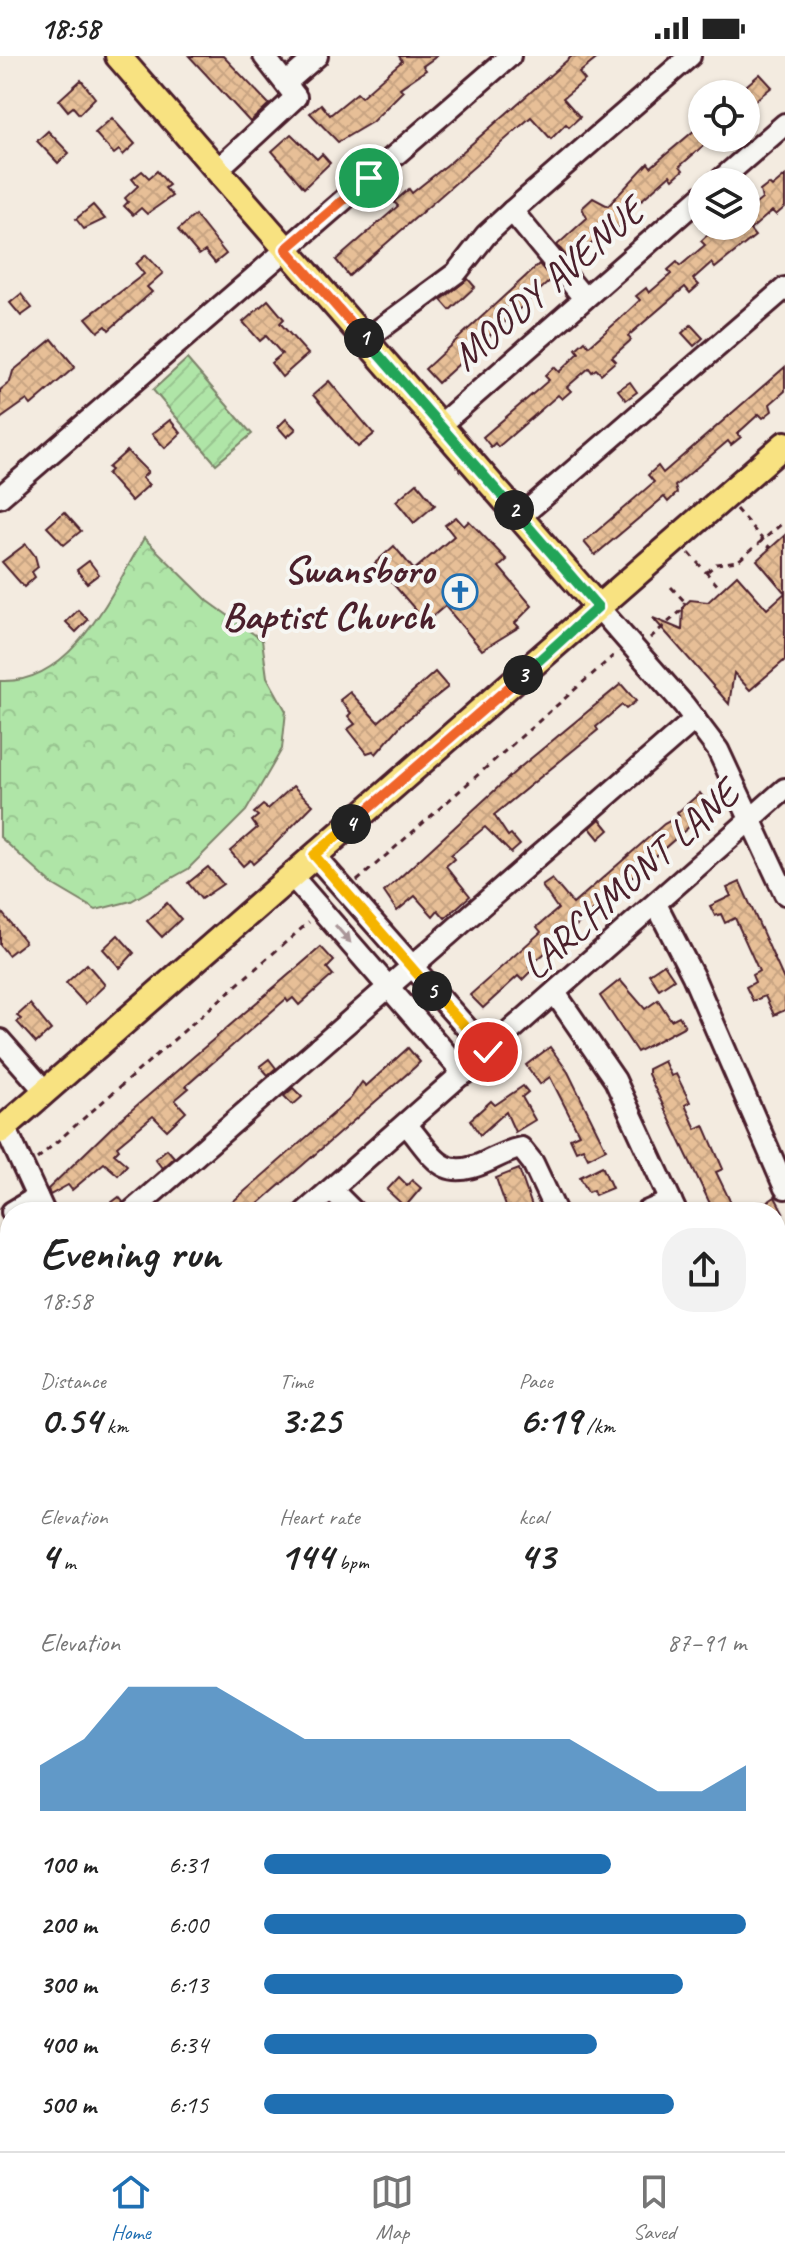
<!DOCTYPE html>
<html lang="en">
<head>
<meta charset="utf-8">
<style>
	body { margin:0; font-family:Caveat,sans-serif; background:#f2f2f2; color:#222; height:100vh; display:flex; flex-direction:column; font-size:30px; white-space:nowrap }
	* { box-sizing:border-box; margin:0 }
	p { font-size:26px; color:#767676 }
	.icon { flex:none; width:44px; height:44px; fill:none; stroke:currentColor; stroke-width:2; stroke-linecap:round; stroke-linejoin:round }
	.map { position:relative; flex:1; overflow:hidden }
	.panel { position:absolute; left:0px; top:1146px; width:786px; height:950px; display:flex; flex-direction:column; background:#fff; border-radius:32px 32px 0 0; box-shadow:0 2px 6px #0004 }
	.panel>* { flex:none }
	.fabs { position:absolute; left:688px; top:24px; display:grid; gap:16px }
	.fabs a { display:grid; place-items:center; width:72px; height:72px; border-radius:50%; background:#fff; box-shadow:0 2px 6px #0004; font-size:40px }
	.pin { position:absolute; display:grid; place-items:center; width:68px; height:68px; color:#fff; margin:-34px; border:4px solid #fff; border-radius:50%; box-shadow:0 2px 8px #0007 }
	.km { position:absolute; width:40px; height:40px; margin:-20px; border-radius:50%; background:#222; color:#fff; font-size:22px; line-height:40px; text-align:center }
	.round { display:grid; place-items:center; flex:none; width:84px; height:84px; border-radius:32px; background:#f2f2f2 }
	.overview { display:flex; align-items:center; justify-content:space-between; height:136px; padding:0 40px }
	h1 { font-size:44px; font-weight:800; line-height:60px }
	.metrics { display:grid; grid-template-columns:repeat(3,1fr); gap:12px; height:136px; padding:8px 40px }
	.metrics div { display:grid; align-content:center }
	.metrics b { font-size:40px; font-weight:800 }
	.metrics small { font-size:22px; font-weight:400 }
	.metrics p { font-size:22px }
	.chart { height:224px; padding:16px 40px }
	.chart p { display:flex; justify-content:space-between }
	.chart svg { width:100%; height:144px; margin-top:8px; fill:#1f6fb2; opacity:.7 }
	ul { padding:0 40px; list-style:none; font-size:26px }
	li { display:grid; grid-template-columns:128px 96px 1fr; align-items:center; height:60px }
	li i { height:20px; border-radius:10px; background:#1f6fb2 }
	.status { display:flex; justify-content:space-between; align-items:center; height:56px; padding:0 40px; background:#fff; direction:ltr }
	.status svg { height:22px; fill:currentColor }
	.menu { display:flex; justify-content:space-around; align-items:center; height:112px; border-top:2px solid #e0e0e0; background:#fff; font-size:22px; color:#767676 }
	.menu a { display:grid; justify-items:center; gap:4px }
	.menu .selected { color:#1f6fb2 }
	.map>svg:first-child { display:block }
</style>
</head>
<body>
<div class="status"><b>18:58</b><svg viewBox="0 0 49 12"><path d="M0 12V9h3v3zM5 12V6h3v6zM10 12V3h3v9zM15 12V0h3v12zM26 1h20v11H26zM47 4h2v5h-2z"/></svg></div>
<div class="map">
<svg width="785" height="2095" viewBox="0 0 785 2095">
	<defs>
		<pattern id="forest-crowns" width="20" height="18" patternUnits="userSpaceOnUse" patternTransform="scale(2)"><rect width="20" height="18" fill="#afe5a7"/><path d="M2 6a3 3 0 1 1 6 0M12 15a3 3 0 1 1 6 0" fill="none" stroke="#98c490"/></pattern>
		<pattern id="garden-furrows" width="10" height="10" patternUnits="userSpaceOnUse" patternTransform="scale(2)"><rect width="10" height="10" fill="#afe5a7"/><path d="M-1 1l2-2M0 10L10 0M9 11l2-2" fill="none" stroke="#98c490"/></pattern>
		<pattern id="building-cross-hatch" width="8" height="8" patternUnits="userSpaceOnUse" patternTransform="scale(2)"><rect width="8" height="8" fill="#e7bf97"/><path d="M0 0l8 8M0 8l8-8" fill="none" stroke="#c8a482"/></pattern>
	</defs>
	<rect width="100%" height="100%" fill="#f3ebe0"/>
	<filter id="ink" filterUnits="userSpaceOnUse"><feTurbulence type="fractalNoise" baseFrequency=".0125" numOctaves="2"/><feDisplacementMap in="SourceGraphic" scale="16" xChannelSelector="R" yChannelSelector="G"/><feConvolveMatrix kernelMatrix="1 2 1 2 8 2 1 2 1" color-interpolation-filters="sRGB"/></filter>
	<g filter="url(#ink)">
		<!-- built -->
		<path fill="#efdeca" d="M776,1628h9v467h-785v-191l10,-1v183h766z"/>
		<!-- forest -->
		<path fill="url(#forest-crowns)" stroke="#7c8269" stroke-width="2" d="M144,482l64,63 54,39 5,37 19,34 -4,38 -36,62 -58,58 -57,32 -35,9 -44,-26 -52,-47v-156c73,4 112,-89 144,-143z"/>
		<!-- garden -->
		<path fill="url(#garden-furrows)" stroke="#7c8269" stroke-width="2" d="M187,303l65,75 -36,30 -63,-74z"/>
		<!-- building -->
		<g fill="url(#building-cross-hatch)" stroke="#4a1f2b" stroke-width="2">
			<path d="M189,0h34l46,48 -19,18z"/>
			<path d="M399,0h38l-14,10 3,4 -26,18 3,3 -31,31 -34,20 -28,-29 11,-9 9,11 27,-22 4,4 41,-36z"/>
			<path d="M572,0h28l-21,17 6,7 -22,18 17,19 -11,10 -3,-3 -15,15 -20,-22 -182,159 -13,-16 62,-54 -4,-4 15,-13 3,4 40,-32z"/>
			<path d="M760,18l12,13 -20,16 -11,-13z"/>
			<path d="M81,24l14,18 -16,16 -6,-7 -5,4 -9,-11z"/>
			<path d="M112,62l23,26 -12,11 -4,-5 -5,4 -19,-21z"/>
			<path d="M702,68v14h10l-32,28 3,4 -10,9 -3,-4 -50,44 2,6 -10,8 -4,-4 -37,33 -14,-17 30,-27 -5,-10 11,-10 15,8 40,-43 3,4z"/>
			<path d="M48,75l21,22 -11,10 -21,-22z"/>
			<path d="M291,78l26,25 5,-5 8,9 -26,25 -32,-37z"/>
			<path d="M142,115l7,7 8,-7 12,14 -4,3 7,8 -25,18 -6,-6 -8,7 -9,-9 4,-4 -3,-4 13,-12 -6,-7z"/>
			<path d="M785,120v31l-9,8 -4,-4 -22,19 5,6 -40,32 -4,-5 -18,16 6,6 -9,8 -5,-6 -57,49 3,4 -19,17 4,4 -15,13 -5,-5 -4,3 -3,-4 -22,19 4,4 -9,8 -4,-4 -60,52 -3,-4 -4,4 -8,-10 66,-57 -4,-4 9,-9 5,5 20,-19 -3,-4 9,-8 4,5 31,-27 20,-19 -4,-4 10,-8 3,5 22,-19 -3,-4 9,-8 3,4 25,-21 -4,-4 16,-15h29v-14l16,-13 -2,-8 9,-7 3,3z"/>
			<path d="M93,149l12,14 -21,10 -8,-10z"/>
			<path d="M195,159l31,39 -11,9 -10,-12 -6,4 -21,-25z"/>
			<path d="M146,199l17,18 -16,14 5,5 -43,38 -3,-4 -8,6 -12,-14 58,-44 -8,-10z"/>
			<path d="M539,208l13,15 -114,104 -13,-14z"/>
			<path d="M468,223l7,8 -25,23 -9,-10z"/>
			<path d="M21,238l11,14 -11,8 -11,-13z"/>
			<path d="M268,244l16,19 -4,4 28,31 -26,23 -11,-14 11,-9 -16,-18 -6,5 -17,-19z"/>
			<path d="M691,269l12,13 -9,8 -12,-13z"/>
			<path d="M52,283l23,28 -44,38 -4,-5 -27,19v-29l10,-8 3,-11z"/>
			<path d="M785,311v24l-15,13 2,7 -9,7 -4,-4 -22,20 4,3 -10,8 -3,-4 -53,45 2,7 -9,9 -4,-5 -69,58 -11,-13 70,-60 -6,-7 10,-9 5,7z"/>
			<path d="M329,325l45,53 -16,13 -45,-52z"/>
			<path d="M630,326l7,10 -11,8 -8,-10z"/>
			<path d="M286,363l10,10 -9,8 -9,-10z"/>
			<path d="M170,364l11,13 -16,15 -13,-14z"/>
			<path d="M127,395l21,21 -6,6 7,7 -18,16 -24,-27 4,-4 -3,-2z"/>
			<path d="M417,427l18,22 -21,18 -18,-22z"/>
			<path d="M64,456l17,19 -17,14 -17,-18z"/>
			<path d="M456,461l8,9 5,-5 38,39 -8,7 33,39 -17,17 4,4 -37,23 -37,-44 -19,16 -51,-59 19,-17 20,24 40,-34 -9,-11z"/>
			<path d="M785,479v125l-35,30 -16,-17 -5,31 -76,-86 29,12 1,-23 7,-7 18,2 29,-27 30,34 18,-16 -28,-33z"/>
			<path d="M26,488l9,12 3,11 -6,5 3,5 -11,10 -22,-25z"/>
			<path d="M89,505l10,13 -12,9 -10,-13z"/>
			<path d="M78,554l10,10 -12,12 -10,-10z"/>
			<path d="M435,616l13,15 -46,37 -26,30 -3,-3 -6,2 -19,-24 7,-5 -7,-8 3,-3 -11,-13 10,-8 28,30z"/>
			<path d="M621,628l15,17 -10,8 -4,-4 -26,22 2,3 -104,85 14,21 3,-2 9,11 -9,8 -26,-26 -34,28 3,4 -8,7 24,30 -25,22 -7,-8 -5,6 -18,-20 -18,15 -13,-19 134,-123z"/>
			<path d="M293,730l20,19 -45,46 -15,13 -3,-4 -7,6 -13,-15 27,-23 -5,-7 6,-5 -4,-3 9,-8 5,4z"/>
			<path d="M700,737l10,13 -3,5 -178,156 3,3 -10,10 -4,-4 -35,32 -13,-13 71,-63 -4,-5 21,-18 -16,-23 10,-7 21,25 91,-80 15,-8 -2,-3z"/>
			<path d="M600,763l9,11 -10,9 -9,-11z"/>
			<path d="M208,811l15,17 -22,15 -13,-16z"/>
			<path d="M740,826l45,100v28l-11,5 -9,-19 -12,5 -7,-14 9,-5 -3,-7 7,-4 -24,-53 -10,5 -4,-9 -6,2 -5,-10 21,-10 -4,-8z"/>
			<path d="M167,847l14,16 -19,18 -15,-16z"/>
			<path d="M0,854l25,32 -17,13 -8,-10z"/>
			<path d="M118,879l16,18 -14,15 -17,-19z"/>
			<path d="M321,891l13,14 -7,7 6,7 -34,30 -6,-7 -5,4 -2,-3 -100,87 3,2 -14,12 11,12 -19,18 -14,-14 -36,30 2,3 -5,5 13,11 -9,10 -14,-12 -32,27 -4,-5 -18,10 -2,-6 66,-64z"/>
			<path d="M87,908l18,21 -20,19 -19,-21z"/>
			<path d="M664,908l10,15 -15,10 -10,-15z"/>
			<path d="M620,924l25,29 13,-9 13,20 8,-4 6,10 -48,26 -37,-56z"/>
			<path d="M30,948l21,26 -15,13 -19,-21 4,-3 -4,-3z"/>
			<path d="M550,991l18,25 38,77 -18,9 -5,-10 -7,3 -6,-13 9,-4 -29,-57 -10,7 -14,-19z"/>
			<path d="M408,992l12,14 -5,5 -166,145h-28l129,-113 12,-17 4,4z"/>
			<path d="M269,1003l7,9 -8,7 -8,-9z"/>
			<path d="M664,1005l7,15 5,-2 14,28 -5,3 11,24 8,-4 19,44 -7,3 17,35 -9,5h-10l-66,-138v-5z"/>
			<path d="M523,1030l5,6 -6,5 13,23 -20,12 -9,-20 -26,23 -10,-15 21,-19 4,4z"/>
			<path d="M293,1032l9,9 -9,8 -9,-9z"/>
			<path d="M167,1093l7,8 -12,11 -7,-9z"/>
			<path d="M602,1110l10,22 -17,7 -2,-5 -5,2 -8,-15z"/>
			<path d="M519,1113l15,43h-26l-12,-34z"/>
			<path d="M399,1121l8,8 5,-5 9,8 -16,19 -18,-17z"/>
			<path d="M119,1141l4,5 -5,10h-19z"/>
			<path d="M775,1141l8,15h-36l22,-11z"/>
		</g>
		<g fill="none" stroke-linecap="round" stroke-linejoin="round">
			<defs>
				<g id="minor">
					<path d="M287,26l30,-26"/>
					<path d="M217,114l79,-73 -32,-41"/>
					<path d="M718,126l67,-58"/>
					<path d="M512,155l72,87"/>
					<path d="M365,284l91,-67 30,-38 26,-24 178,-155"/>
					<path d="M440,369l262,-229"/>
					<path d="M0,441l510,-441"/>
					<path d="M520,461l265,-229"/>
					<path d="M598,551l86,98 34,45 67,144"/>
					<path d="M314,799l174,197"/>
					<path d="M291,819l173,199"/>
					<path d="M656,848l37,72 92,212"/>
					<path d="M555,937l60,87 61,132"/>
					<path d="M0,984l45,51"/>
					<path d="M406,1068c28,32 35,59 80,38 11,-5 23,-12 35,-14l12,15 23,49"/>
					<path d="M5,1071l39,85"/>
					<path d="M332,1134l22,22"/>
					<path d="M12,1156l25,-15"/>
					<path d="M131,1156l564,-493"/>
					<path d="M305,1156l480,-423"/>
					<path d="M646,1156l25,-11"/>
					<path d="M776,1430l9,-1"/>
					<path d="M776,1547h9"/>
					<path d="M776,1655h9"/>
					<path d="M0,1680h10"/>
					<path d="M776,1803l9,-1"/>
					<path d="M0,1874l10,-1"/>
					<path d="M0,1950l10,-2"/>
					<path d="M776,1971v11"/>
					<path d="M141,2086l1,9"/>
					<path d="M695,2086l1,9"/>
					<path d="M761,2086l1,9"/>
					<path d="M36,2095l61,-7v7"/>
				</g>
				<g id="major">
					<path d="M118,0l480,551"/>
					<path d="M0,1075l785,-687"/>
					<path d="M776,2037l9,-1"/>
					<path d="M776,2063l9,-1"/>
					<path d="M234,2095l84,-9"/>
					<path d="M471,2095l91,-9"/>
				</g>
			</defs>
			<!-- minor casing -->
			<use href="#minor" stroke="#4a1f2b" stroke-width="26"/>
			<!-- major casing -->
			<use href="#major" stroke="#4a1f2b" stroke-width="30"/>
			<!-- path -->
			<g stroke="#4a1f2b" stroke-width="3" stroke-dasharray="6 6" stroke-linecap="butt">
				<path d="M736,453l34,39"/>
				<path d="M689,497l32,36"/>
				<path d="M707,516l9,-8 22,-3 47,-40"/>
				<path d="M671,531l16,17"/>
				<path d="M650,582l31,-27 4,-9"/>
				<path d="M357,825l256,-225"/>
				<path d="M37,1103l272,-237"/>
				<path d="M707,1156h1"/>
				<path d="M0,1189l1,2"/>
				<path d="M0,1201l10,11"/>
				<path d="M0,1279l9,14 -9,13"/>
				<path d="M0,1377l4,-3 3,3"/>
				<path d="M776,1586h9"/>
				<path d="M0,1634l10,-1"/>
				<path d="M171,2089l44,-2"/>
			</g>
			<!-- minor -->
			<use href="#minor" stroke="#f6f6f2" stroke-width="20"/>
			<!-- major -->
			<use href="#major" stroke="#f8e281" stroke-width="24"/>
		</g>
		<!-- one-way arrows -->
		<defs><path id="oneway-solid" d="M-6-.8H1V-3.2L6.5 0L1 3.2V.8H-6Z" transform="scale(2)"/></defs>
		<use fill="#a99598" href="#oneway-solid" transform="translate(343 878) rotate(49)"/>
	</g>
	<g fill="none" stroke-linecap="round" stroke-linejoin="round" filter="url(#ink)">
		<defs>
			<path id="split-1" d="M364,282l-78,-89 83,-71"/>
			<path id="split-2" d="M364,282l150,172"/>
			<path id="split-3" d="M514,454l84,97 -75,68"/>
			<path id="split-4" d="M351,768l172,-149"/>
			<path id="split-5" d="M351,768l-37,31 118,136"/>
			<path id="split-6" d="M432,935l56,61"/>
		</defs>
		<!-- split-1 casing -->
		<use href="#split-1" stroke="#fff" stroke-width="16"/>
		<!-- split-2 casing -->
		<use href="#split-2" stroke="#fff" stroke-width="16"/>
		<!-- split-3 casing -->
		<use href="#split-3" stroke="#fff" stroke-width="16"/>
		<!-- split-4 casing -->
		<use href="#split-4" stroke="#fff" stroke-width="16"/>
		<!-- split-5 casing -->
		<use href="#split-5" stroke="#fff" stroke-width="16"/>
		<!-- split-6 casing -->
		<use href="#split-6" stroke="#fff" stroke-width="16"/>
		<!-- split-1 -->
		<use href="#split-1" stroke="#f0652b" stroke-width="10"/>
		<!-- split-2 -->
		<use href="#split-2" stroke="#22a559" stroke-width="10"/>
		<!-- split-3 -->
		<use href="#split-3" stroke="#22a559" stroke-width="10"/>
		<!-- split-4 -->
		<use href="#split-4" stroke="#f0652b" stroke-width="10"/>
		<!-- split-5 -->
		<use href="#split-5" stroke="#f5b400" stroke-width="10"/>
		<!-- split-6 -->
		<use href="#split-6" stroke="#f5b400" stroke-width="10"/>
	</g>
	<!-- icons -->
	<defs>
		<symbol id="church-ring" viewBox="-11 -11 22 22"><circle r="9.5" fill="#f6f6f2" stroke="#1f6fb2" stroke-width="1.5"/><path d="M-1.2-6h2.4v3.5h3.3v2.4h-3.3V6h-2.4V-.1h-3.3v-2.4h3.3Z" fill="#1f6fb2"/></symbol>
	</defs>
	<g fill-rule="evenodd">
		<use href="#church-ring" x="440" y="516" width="40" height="40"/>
	</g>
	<g text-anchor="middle" stroke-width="8" stroke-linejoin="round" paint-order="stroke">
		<!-- street labels -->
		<g font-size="40" fill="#4a1f2b" stroke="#f6f6f2">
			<text transform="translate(547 227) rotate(-41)" y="14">MOODY AVENUE</text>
			<text transform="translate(629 823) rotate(-42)" y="14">LARCHMONT LANE</text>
		</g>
		<!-- poi labels -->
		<g font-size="40" font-weight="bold" fill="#4a1f2b" stroke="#f6f6f2" text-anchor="end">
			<text x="434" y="527">Swansboro<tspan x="434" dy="46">Baptist Church</tspan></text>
		</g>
	</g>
</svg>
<div class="fabs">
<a><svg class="icon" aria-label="locate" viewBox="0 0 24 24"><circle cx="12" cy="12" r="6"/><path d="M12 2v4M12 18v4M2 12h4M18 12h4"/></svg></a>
<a><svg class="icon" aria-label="layers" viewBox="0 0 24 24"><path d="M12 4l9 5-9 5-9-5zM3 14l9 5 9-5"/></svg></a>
</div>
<div class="pin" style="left:369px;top:122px;background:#1e9e55"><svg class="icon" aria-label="arrive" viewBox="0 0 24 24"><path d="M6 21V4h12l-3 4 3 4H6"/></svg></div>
<div class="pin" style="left:488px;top:996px;background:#d93025"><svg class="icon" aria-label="check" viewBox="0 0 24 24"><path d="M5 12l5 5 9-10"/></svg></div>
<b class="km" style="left:364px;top:282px">1</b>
<b class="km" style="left:514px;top:454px">2</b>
<b class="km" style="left:523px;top:619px">3</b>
<b class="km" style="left:351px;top:768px">4</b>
<b class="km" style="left:432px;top:935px">5</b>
<section class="panel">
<div class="overview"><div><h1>Evening run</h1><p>18:58</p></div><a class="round"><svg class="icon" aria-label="share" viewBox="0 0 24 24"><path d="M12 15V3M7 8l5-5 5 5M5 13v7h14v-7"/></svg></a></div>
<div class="metrics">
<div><p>Distance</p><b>0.54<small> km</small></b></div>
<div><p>Time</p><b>3:25</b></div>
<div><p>Pace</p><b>6:19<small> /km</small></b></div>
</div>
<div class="metrics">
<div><p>Elevation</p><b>4<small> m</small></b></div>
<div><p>Heart rate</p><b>144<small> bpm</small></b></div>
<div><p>kcal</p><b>43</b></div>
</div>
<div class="chart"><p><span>Elevation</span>87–91 m</p>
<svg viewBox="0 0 160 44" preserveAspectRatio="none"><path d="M0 44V30L10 22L20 6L30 6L40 6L50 14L60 22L70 22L80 22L90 22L100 22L110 22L120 22L130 30L140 38L150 38L160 30V44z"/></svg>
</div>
<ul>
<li><b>100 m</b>6:31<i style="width:72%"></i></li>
<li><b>200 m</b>6:00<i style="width:100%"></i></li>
<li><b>300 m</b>6:13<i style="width:87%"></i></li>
<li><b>400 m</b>6:34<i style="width:69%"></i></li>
<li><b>500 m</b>6:15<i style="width:85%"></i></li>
</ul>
</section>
</div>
<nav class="menu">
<a class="selected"><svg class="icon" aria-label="home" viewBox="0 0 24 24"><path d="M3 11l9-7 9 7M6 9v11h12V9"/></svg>Home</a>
<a><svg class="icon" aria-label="map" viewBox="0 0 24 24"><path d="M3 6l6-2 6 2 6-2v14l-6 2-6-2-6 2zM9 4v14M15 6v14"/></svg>Map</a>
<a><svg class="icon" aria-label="saved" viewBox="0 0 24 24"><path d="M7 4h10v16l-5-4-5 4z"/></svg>Saved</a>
</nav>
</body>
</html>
